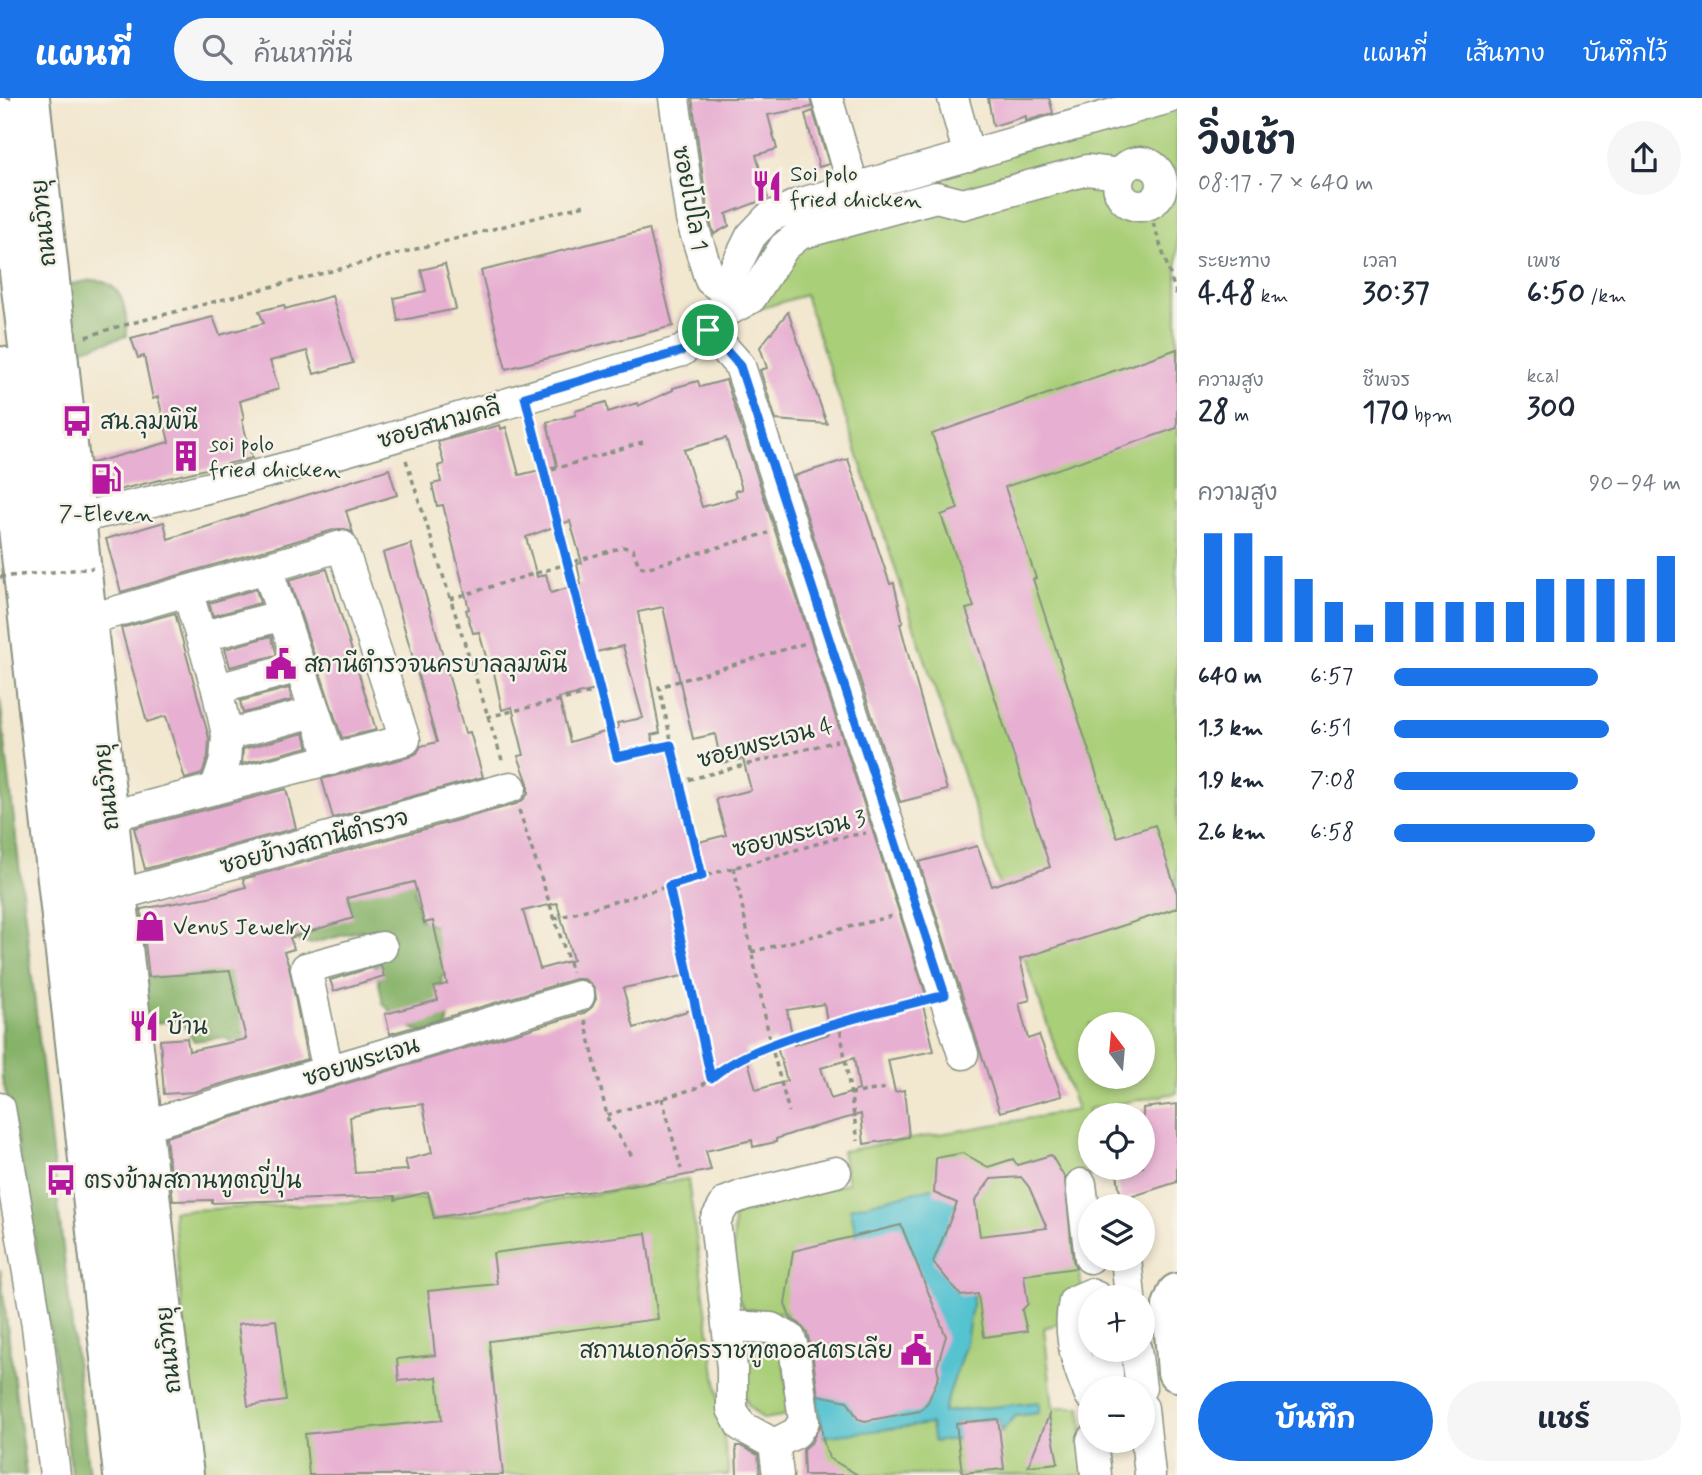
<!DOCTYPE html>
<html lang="th">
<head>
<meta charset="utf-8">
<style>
	body { margin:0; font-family:Mynerve,"Playpen Sans Thai",sans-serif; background:#f6f6f7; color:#1f2937; height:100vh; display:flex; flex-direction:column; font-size:26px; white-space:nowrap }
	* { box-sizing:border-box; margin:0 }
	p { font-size:23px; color:#747a83 }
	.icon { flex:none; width:38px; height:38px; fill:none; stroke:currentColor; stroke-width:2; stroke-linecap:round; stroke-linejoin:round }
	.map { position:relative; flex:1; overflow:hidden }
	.side { display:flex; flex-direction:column; background:#fff; width:525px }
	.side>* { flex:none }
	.needle { width:46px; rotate:344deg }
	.fabs { position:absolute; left:1078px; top:914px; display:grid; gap:14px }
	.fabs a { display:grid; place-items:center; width:77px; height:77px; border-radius:50%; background:#fff; box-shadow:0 4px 10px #0003; font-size:35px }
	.pin { position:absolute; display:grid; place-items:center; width:60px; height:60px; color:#fff; margin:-30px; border:4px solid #fff; border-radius:50%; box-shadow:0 2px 7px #0007 }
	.round { display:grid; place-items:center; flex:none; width:74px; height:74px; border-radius:37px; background:#f6f6f7 }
	.headline { display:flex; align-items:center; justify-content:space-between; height:119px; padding:0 21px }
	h1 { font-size:38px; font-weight:700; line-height:52px }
	.stats { display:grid; grid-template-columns:repeat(3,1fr); gap:10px; height:119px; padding:7px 21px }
	.stats div { display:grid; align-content:center }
	.stats b { font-size:30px; font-weight:700 }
	.stats small { font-size:19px; font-weight:400 }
	.stats p { font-size:19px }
	.chart { height:196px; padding:14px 21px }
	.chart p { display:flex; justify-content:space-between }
	.chart svg { width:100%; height:126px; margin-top:7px; stroke:#1a73e8; stroke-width:6 }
	.primary-button { display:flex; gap:14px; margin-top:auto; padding:14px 21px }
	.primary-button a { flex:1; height:80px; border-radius:42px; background:#1a73e8; color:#fff; font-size:28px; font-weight:700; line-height:80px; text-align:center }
	.primary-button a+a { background:#f6f6f7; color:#1f2937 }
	ul { padding:0 21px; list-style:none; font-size:23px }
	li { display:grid; grid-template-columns:112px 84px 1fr; align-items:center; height:52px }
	li i { height:18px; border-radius:9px; background:#1a73e8 }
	header { display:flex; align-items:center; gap:42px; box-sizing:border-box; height:98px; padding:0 35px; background:#1a73e8; color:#fff }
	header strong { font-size:33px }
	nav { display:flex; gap:38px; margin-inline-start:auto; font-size:24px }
	.search { width:490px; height:63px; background:#f6f6f7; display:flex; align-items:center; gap:18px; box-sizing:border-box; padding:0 24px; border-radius:38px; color:#747a83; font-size:26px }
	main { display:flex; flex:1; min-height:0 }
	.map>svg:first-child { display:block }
</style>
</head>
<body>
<header>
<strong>แผนที่</strong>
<div class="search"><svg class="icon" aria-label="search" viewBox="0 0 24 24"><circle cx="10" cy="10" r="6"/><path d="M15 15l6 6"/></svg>ค้นหาที่นี่</div>
<nav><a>แผนที่</a><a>เส้นทาง</a><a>บันทึกไว้</a></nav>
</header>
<main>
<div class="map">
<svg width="1177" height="1377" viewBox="0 0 1177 1377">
	<rect width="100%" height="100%" fill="#f7f3e8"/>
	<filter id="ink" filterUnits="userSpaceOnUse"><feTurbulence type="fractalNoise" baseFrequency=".0143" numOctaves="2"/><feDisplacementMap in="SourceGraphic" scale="14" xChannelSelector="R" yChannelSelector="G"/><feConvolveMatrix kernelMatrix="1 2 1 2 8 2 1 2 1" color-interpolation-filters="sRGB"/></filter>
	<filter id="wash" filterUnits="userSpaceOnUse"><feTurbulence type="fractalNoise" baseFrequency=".00686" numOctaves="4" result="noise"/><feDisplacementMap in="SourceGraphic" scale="28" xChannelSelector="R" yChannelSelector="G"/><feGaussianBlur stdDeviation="1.57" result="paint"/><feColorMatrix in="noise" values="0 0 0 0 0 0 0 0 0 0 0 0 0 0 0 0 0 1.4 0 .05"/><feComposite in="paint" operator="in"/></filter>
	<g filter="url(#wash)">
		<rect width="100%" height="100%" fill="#f2e7cf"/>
		<!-- green -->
		<g fill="#aacf79" stroke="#648656" stroke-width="2" fill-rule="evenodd">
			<path d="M1177,8v987l-89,16 2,58h6l1,7 -32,8 21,133 -42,13 9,79h28l4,68h-273l-27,-162 -41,-4 -11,-21 1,-73 114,-32 -6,-32 235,-41 -74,-214 -198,-601 -65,20 9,-62 35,-37zM1090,926h53v52h-53z"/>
			<path d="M688,1081l41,296h-531l-25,-264 253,-13 6,22z"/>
			<path d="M771,1236l9,5 10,71 -8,6 -19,3c-5,-5 -13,-10 -16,-17 -13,-27 1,-53 24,-68z"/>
		</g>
		<!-- forest -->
		<g fill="#87b269" stroke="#53784e" stroke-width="2">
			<path d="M93,182c31,2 34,30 34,56l-60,18 -1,-69z"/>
			<path d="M0,600l89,777h-17l-19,-129 -38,-217 -13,-51z"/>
			<path d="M329,779l108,5 -23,7 6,30 18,8 14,42 -11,9 9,32 -4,22 -19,4 -21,-11 -23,-21 -6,-31 -15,-43 -52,14 -11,-2 -7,-9z"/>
			<path d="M221,867l27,5 27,78 -33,2 -17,-13 -31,4 -14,-21 -33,4 -9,-49z"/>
			<path d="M0,1171l26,206h-26z"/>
		</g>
		<!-- water -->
		<path fill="#57c3d1" stroke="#3b8082" stroke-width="2" d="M932,1090l33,14 8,96 -7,45 -23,69 96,-10v11l-24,3 -14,16 -3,-13 -42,4 3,16 -25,3 -3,-18 -109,13 -11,-87 -5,-61 52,-48 -8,-33z"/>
		<g id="blocks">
			<!-- building -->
			<g fill="#e7afd1" fill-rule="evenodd">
				<path d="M692,0h118l2,9 -44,8 9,34 -21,6 12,43 -42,16 3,12 -15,8 -6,-19z"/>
				<path d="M988,0h61l4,15 -27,8v-5l-33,10z"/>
				<path d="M813,13l16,53 -10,3 -14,-53z"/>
				<path d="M649,131l24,97 -167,43 -25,-98z"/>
				<path d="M445,166l11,45 -58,12 -4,-23 32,-7 -5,-21z"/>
				<path d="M332,198l21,67 -39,11 -7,-23 -37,10 9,28 -39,12 4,18 -2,1 10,38 -155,37 -5,-32 77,-21 -11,-45 -5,2 -9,-43 -6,2 -7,-20 82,-21 7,18 44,-12 -5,-12 25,-6 1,4z"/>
				<path d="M788,214l39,112 -51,-4 -16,-50 7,-2 -7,-21z"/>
				<path d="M1177,251v79l-172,59 31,91 -3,1 84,258 38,-12 22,68v15l-157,51 10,41 -11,3 9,36 11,-4 23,61 -62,16 -81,-250 58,-16 15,40 58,-19 -84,-258 8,-2 -33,-92 17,-6 -26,-75z"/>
				<path d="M726,282l200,615 -5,2 13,54 -46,9 7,32 9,-2 5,47 -45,7 -3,-30 -65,18 -20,7v3l-23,5 -1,-7 -46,11 5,19 -79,16 -76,10 -122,22 -6,-26 -33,8v-4l-183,7v-3l-39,1 -7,-64 418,-124 8,-6 4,-8 -1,-9 -4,-6 -7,-5h-9l-185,55 -5,-20 53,-14 -4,-13 13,-3 -14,-63 -9,2 -10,-41 -67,16 6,20 -63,20 4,11 -10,3 5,14 18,93 -113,33 -30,2 -4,-54 27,-2 2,13 57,-12 -16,-68 -81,6 -8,-68 73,-13 32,-9 -3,-8 273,-75 7,-4 5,-6v-11l-10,-27 6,-1 -12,-48 -10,3 -10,-47 -4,1 -9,-32 -6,1 -7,-23 3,-1 -26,-104 -6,1 -5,-22 9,-2 -3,-16 6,-2 -6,-22 62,-17 1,4 5,-2 13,48 38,-9 -10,-44 29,-7 -1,-4 31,-9 2,10 29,-9 1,3 35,-16v-2l25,-7 2,6zM726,340l16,51 -7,2 2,6 -35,10 -18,-57zM570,423l12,42 -5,1 4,20 -30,9 -5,-19 -9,3 -11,-40zM663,509l30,132 22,-5 6,29 22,-4 8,31 -35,9 10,36 -35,9 -15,-52 -9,-43 -10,3 -6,-17 9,-2 -22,-121zM623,548l20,72 -26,5 1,5 -48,14 -11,-44 37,-8 -9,-36zM557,805l16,57 -33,9 -17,-58zM693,876l7,33 -66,21 -11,-40zM824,906l5,30 -35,11 -7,-35zM775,942l12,41 -31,9 -11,-40zM854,960l5,32 -28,9 -10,-31zM423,1006l9,49 -27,7 3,10 -53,3 -5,-56 30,-8z"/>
				<path d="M848,361l42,125 4,-1 9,40 -3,1 10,37 37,129 -47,12 -106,-326z"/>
				<path d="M389,371l8,26 -51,16 7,22 -8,-4h-8l-216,63 -15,-53 58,-17 4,17z"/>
				<path d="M411,446l54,189 5,-1 13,45 -150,41 -11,-39 87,-22 8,-4 4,-7 16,-4 -54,-189z"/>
				<path d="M327,471l49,161 -34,8 -53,-158z"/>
				<path d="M256,491l4,14 -47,13 -4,-13z"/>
				<path d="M175,515l34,125 -1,19 -6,17 -17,5 -19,-63 -19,6 -26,-94z"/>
				<path d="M271,538l6,19 -47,12 -5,-18z"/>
				<path d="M289,590l3,12 -49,13 -3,-12z"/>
				<path d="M304,635l4,14 -66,17 1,-15z"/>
				<path d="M286,691l10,39 -151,41 -11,-41z"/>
				<path d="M381,867l3,11 -50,15 -4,-11z"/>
				<path d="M1177,1006v78l-56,18 -5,-33h27v-59z"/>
				<path d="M963,1055l25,14 25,-8 4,6 34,-10 14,23 8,82 3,8 -52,7 4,29 -6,6 5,21 -43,6 -6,-43 -17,2 -28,-34 24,-59 -23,-10 2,-35zM1021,1079l8,10 18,41 -67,8 -5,-35 16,-22z"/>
				<path d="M901,1127l45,111 -9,31 2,9 -11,26 -8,9 -55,10 -7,-2 -11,-18 -29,-6 -6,-43 -5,-19 -8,-10 -8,-4 -6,-15 8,-53z"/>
				<path d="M646,1135l12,86 -169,22 14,134h-194l-4,-41 137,-14 -5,-43 -38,4 -2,-22 38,-4 -7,-64 69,-7 -4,-31z"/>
				<path d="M276,1222l10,81 -38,5 -10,-82z"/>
				<path d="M1049,1317l9,48 -30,3z"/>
				<path d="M998,1321l6,50 -42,4 -6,-50z"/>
				<path d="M821,1325l2,17 6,18 29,17h-54l-1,-26 8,-6z"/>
				<path d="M736,1348h5l17,9 2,20h-23z"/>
			</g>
		</g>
	</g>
	<g filter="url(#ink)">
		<use href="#blocks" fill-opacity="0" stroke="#889282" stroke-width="2"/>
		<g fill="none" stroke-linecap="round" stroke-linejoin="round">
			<defs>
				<g id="minor">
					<path d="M674,0l17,121 19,61 14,10"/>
					<path d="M827,0l27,90"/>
					<path d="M953,0l16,58"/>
					<circle cx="1140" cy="86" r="22"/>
					<path d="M722,216l29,-16 33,-51 16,-13 136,-37 27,7 124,-34 33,4"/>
					<path d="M708,232l32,36 223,688"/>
					<path d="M76,420c205,-42 406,-108 606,-167l37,-30 6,-15 -1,-16 27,-54 17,-18 30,-14 371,-106"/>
					<path d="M267,470l64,192"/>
					<path d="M187,493l30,98 10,46 -2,26 -10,28"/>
					<path d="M87,522l255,-74 63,194 -295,76"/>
					<path d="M201,539l82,-22"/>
					<path d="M217,591l83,-22"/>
					<path d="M227,637l88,-23"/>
					<path d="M118,797l393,-108"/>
					<path d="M328,973l-22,-103 76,-21"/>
					<path d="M0,1010l37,218 18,149"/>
					<path d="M143,1028l436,-130"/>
					<path d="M1081,1086l9,74"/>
					<path d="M1126,1160l4,39"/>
					<path d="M728,1228l43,2 19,10 5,16 9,67 -8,12 -22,11 -33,-18 -9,-17v-41l-17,-147 11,-19 18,-7 92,-23"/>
					<path d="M1106,1251l2,26 -2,13"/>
					<path d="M1136,1251l5,39"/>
					<path d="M1090,1297c-13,-28 -23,-63 -16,-94l16,-7 7,3"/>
					<path d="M1143,1310l7,67"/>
					<path d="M1092,1342l4,35"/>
					<path d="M774,1346l4,31"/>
				</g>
				<g id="major">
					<path d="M30,0l134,1223 20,154"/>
					<path d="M0,18l35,287 120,1072"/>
					<path d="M0,268l123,1109"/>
				</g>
				<path id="highway" d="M1177,1195l-5,13 5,66"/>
			</defs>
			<!-- minor casing -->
			<use href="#minor" stroke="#889282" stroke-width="33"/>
			<!-- major casing -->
			<use href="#major" stroke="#889282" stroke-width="42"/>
			<!-- highway casing -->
			<use href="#highway" stroke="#889282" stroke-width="42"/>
			<!-- path -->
			<g stroke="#889282" stroke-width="3.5" stroke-dasharray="5 5" stroke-linecap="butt">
				<path d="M1147,106l30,92"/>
				<path d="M86,239l27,-9 472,-123"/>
				<path d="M531,322l14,52"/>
				<path d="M643,344l-98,30 72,285 54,-12"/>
				<path d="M406,362l97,303"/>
				<path d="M450,501l173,-52 10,2 6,17 7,2 122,-35"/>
				<path d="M487,619l113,-26"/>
				<path d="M679,684l158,-41"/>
				<path d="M519,712l53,162"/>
				<path d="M734,769l37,178 18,67"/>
				<path d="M702,778l-43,-189 147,-44"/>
				<path d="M669,788l42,192"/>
				<path d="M554,821l283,-81 29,-5"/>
				<path d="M751,854l141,-36"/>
				<path d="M585,922l23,100 26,39"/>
				<path d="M839,923l19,120"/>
				<path d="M850,996l37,-6"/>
				<path d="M662,1000l19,71"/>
				<path d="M607,1017l93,-28 20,-17 36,-20 83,-29 82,-20"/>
			</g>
			<!-- minor -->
			<use href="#minor" stroke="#fff" stroke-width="30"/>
			<!-- major -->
			<use href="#major" stroke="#fff" stroke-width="38"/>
			<!-- highway -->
			<use href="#highway" stroke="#fff" stroke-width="38"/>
			<!-- path-bridge -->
			<path stroke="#889282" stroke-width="3.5" stroke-dasharray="5 5" stroke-linecap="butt" d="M0,479l93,-9"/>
		</g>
	</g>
	<g fill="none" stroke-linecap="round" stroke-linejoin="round" filter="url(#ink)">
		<defs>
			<path id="route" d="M708,232l32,36 205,629c-51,13 -102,25 -152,42 -29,10 -58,21 -82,41l-42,-192 33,-10 -31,-131 -54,12 -92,-360 157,-46z"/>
		</defs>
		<!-- route casing -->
		<use href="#route" stroke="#fff" stroke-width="14"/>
		<!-- route -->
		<use href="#route" stroke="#1a73e8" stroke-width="9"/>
	</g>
	<!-- icons -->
	<defs>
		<symbol id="restaurant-bare" viewBox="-9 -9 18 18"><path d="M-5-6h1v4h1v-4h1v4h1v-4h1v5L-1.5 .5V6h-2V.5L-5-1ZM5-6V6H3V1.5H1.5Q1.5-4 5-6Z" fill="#b5179e" stroke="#f7f3e8" stroke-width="2.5" paint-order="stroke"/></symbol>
		<symbol id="bus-bare" viewBox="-9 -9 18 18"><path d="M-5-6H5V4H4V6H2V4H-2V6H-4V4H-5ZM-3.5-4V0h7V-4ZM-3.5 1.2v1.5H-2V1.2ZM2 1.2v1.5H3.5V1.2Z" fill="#b5179e" stroke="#f7f3e8" stroke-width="2.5" paint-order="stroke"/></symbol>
		<symbol id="building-bare" viewBox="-9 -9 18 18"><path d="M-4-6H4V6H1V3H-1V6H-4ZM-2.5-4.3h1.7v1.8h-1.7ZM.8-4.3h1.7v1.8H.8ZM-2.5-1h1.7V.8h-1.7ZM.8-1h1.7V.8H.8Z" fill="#b5179e" stroke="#f7f3e8" stroke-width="2.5" paint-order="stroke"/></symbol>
		<symbol id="fuel-bare" viewBox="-9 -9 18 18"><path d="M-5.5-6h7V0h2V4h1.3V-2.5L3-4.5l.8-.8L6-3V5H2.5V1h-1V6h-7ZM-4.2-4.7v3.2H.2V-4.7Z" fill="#b5179e" stroke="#f7f3e8" stroke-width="2.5" paint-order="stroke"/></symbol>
		<symbol id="civic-bare" viewBox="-9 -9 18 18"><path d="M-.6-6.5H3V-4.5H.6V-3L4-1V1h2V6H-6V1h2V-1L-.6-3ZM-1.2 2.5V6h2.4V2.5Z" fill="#b5179e" stroke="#f7f3e8" stroke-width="2.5" paint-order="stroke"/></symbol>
		<symbol id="shop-bare" viewBox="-9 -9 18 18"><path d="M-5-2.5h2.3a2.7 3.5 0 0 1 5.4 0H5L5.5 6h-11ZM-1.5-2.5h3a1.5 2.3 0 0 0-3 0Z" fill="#b5179e" stroke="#f7f3e8" stroke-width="2.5" paint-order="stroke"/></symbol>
	</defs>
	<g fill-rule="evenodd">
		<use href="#restaurant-bare" x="745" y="66" width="44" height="44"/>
		<use href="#bus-bare" x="55" y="301" width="44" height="44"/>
		<use href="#building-bare" x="164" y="336" width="44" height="44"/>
		<use href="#fuel-bare" x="84" y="359" width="44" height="44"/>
		<use href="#civic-bare" x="259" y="544" width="44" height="44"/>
		<use href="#shop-bare" x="128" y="806" width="44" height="44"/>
		<use href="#restaurant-bare" x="122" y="906" width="44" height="44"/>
		<use href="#bus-bare" x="39" y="1060" width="44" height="44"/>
		<use href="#civic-bare" x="894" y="1230" width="44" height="44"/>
	</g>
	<g text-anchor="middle" stroke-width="5" stroke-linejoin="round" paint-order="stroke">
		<!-- poi labels -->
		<g font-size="23" fill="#1f3d34" stroke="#f7f3e8" text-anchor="start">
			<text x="790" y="83">Soi polo<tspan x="790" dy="26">fried chicken</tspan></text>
			<text x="100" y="331">สน.ลุมพินี</text>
			<text x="209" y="353">soi polo<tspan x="209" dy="26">fried chicken</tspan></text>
			<text x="106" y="423" text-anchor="middle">7-Eleven</text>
			<text x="304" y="574">สถานีตำรวจนครบาลลุมพินี</text>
			<text x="173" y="836">Venus Jewelry</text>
			<text x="167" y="936">บ้าน</text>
			<text x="84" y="1090">ตรงข้ามสถานทูตญี่ปุ่น</text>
			<text x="893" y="1260" text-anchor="end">สถานเอกอัครราชทูตออสเตรเลีย</text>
		</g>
		<!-- street labels -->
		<g font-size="23" fill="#1f3d34" stroke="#f7f3e8">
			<text transform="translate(691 100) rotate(79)" y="8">ซอยโปโล 1</text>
			<text transform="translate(43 125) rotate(-96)" y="8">ถนนวิทยุ</text>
			<text transform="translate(439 325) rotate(-16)" y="8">ซอยสนามคลี</text>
			<text transform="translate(765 644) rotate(-15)" y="8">ซอยพระเจน 4</text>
			<text transform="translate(106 689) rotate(-96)" y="8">ถนนวิทยุ</text>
			<text transform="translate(799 735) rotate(-14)" y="8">ซอยพระเจน 3</text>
			<text transform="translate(314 743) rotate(-15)" y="8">ซอยข้างสถานีตำรวจ</text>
			<text transform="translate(361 963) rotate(-17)" y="8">ซอยพระเจน</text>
			<text transform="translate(168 1252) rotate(-96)" y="8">ถนนวิทยุ</text>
		</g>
	</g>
</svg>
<div class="fabs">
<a><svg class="needle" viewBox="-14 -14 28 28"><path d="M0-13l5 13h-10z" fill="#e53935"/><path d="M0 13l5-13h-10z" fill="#747a83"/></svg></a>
<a><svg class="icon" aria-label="locate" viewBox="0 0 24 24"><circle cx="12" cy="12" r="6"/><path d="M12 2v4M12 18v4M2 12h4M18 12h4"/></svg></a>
<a><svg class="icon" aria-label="layers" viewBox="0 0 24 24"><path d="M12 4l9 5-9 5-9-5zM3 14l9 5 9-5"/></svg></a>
<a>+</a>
<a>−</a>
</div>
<div class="pin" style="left:708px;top:232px;background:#1e9e55"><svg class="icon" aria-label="arrive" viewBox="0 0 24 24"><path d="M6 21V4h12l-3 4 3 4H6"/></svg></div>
</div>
<section class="side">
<div class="headline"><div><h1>วิ่งเช้า</h1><p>08:17 · 7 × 640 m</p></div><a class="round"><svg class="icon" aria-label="share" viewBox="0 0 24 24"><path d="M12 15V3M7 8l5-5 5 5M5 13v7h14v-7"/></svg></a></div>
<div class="stats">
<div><p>ระยะทาง</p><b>4.48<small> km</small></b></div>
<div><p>เวลา</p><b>30:37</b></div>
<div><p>เพซ</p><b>6:50<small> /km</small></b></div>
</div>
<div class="stats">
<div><p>ความสูง</p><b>28<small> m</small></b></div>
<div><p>ชีพจร</p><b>170<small> bpm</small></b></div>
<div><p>kcal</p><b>300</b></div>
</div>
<div class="chart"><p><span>ความสูง</span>90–94 m</p>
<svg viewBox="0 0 160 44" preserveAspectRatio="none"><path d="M5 44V6M15 44V6M25 44V14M35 44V22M45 44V30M55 44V38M65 44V30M75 44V30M85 44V30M95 44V30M105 44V30M115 44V22M125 44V22M135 44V22M145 44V22M155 44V14"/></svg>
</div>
<ul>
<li><b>640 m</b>6:57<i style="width:71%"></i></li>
<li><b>1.3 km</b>6:51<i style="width:75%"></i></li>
<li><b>1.9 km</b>7:08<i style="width:64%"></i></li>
<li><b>2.6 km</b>6:58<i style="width:70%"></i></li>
</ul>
<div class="primary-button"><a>บันทึก</a><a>แชร์</a></div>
</section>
</main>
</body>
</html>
